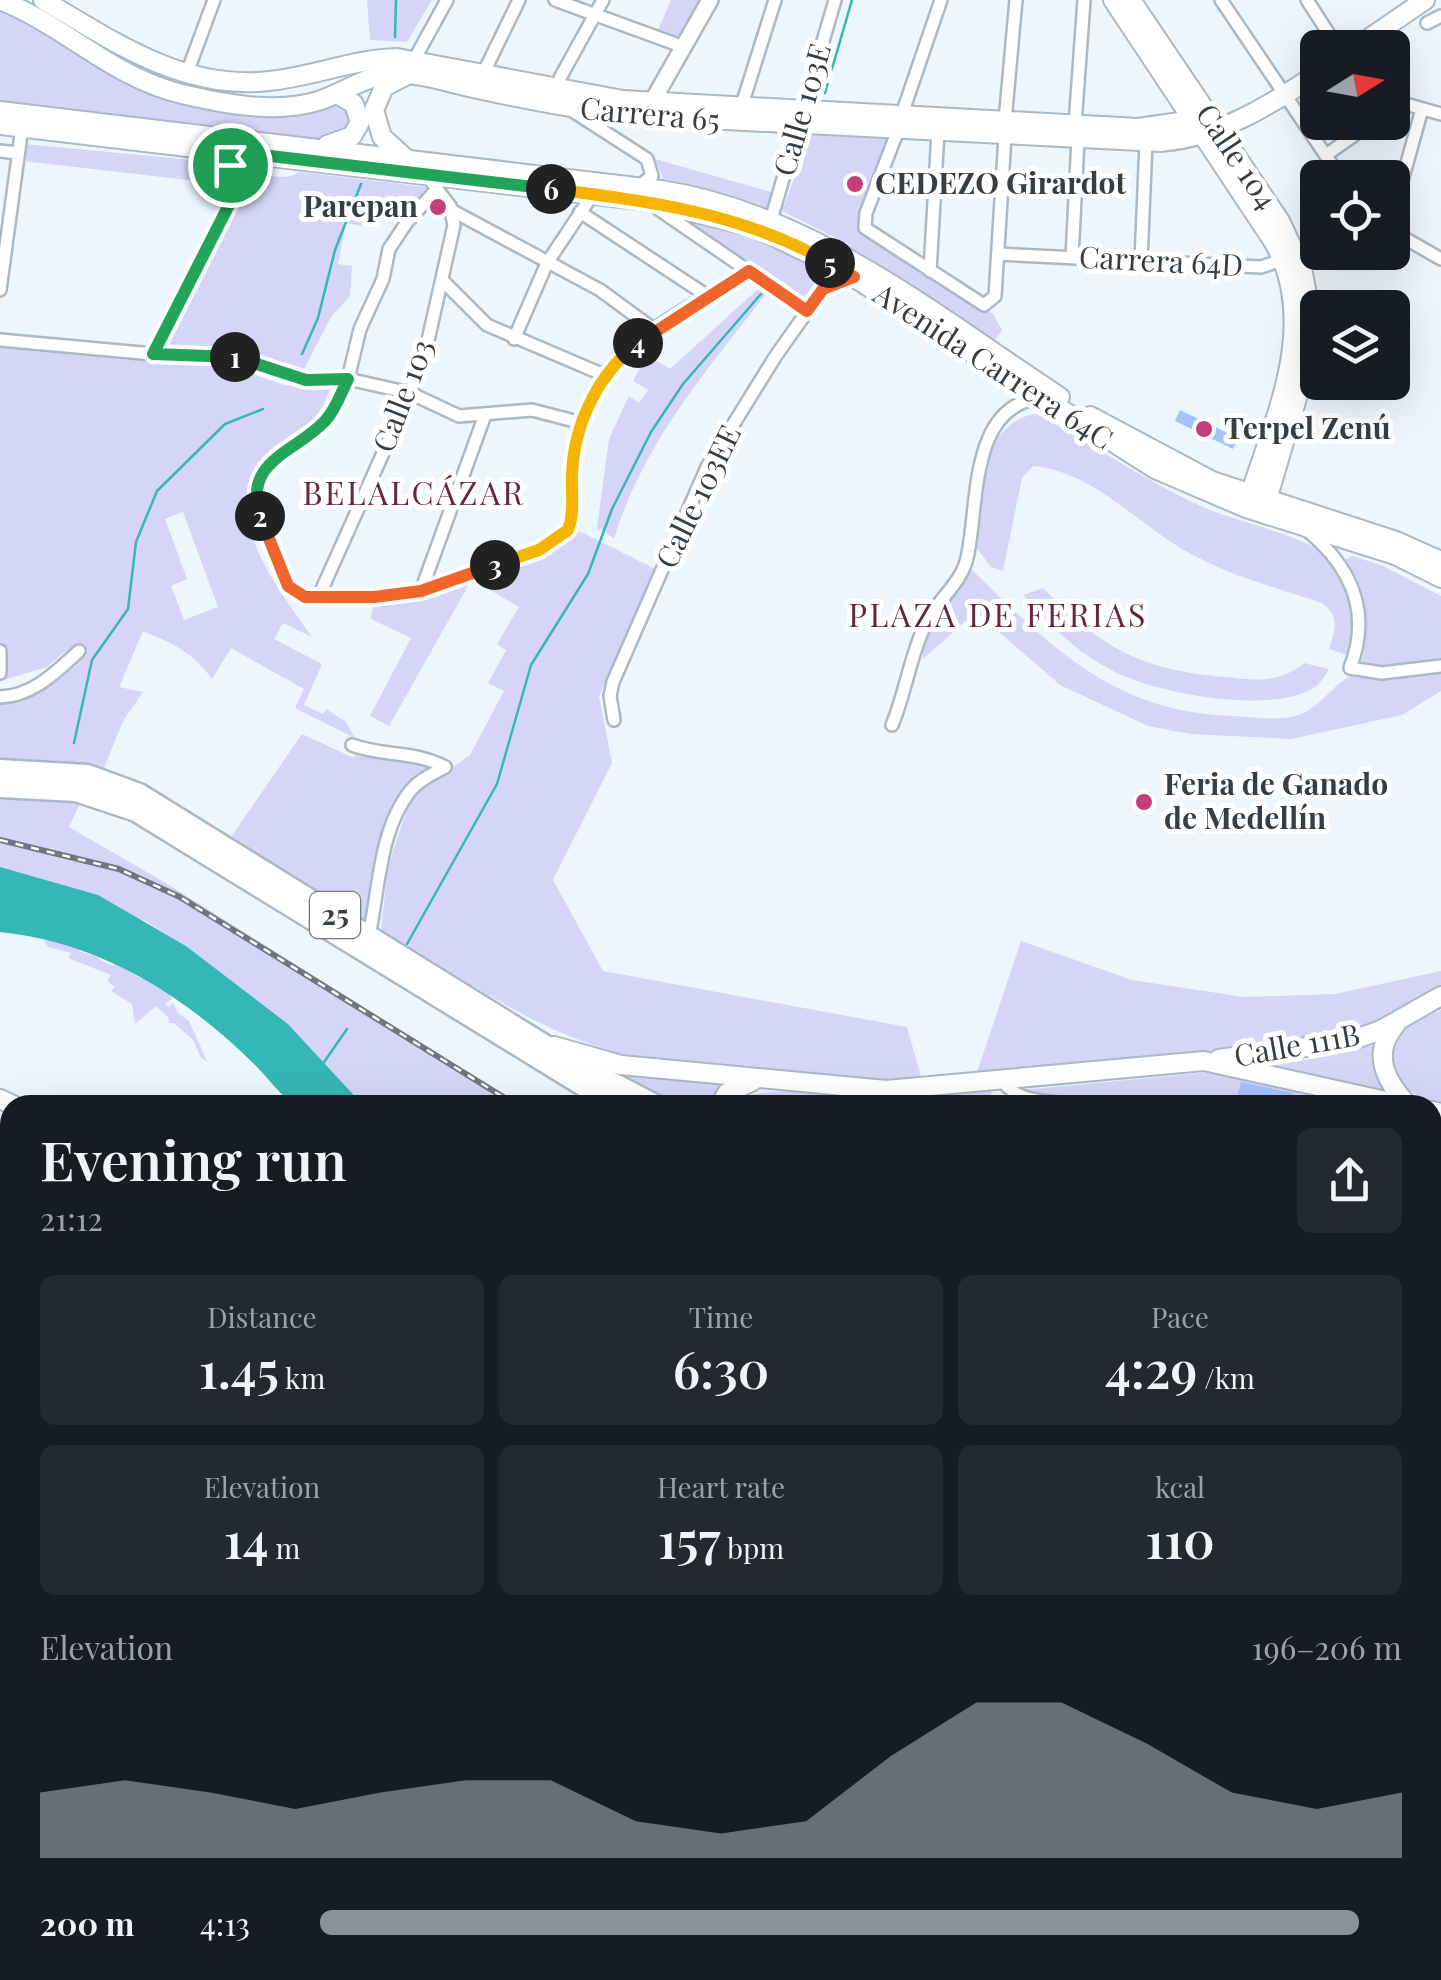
<!DOCTYPE html>
<html lang="en">
<head>
<meta charset="utf-8">
<style>
	body { margin:0; font-family:"Playfair Display",serif; background:#242831; color:#f1f3f6; height:100vh; display:flex; flex-direction:column; font-size:38px; white-space:nowrap }
	* { box-sizing:border-box; margin:0 }
	p { font-size:32px; color:#9ea1a6 }
	.icon { flex:none; width:55px; height:55px; fill:none; stroke:currentColor; stroke-width:2; stroke-linecap:round; stroke-linejoin:round }
	.map { position:relative; flex:1; overflow:hidden }
	.panel { position:absolute; left:0px; top:1095px; width:1442px; height:885px; display:flex; flex-direction:column; background:#171b24; border-radius:30px 30px 0 0; box-shadow:0 10px 40px #0002 }
	.panel>* { flex:none }
	.needle { width:65px; rotate:79deg }
	.controls { position:absolute; left:1300px; top:30px; display:grid; gap:20px }
	.controls a { display:grid; place-items:center; width:110px; height:110px; border-radius:15px; background:#171b24; box-shadow:0 10px 40px #0002; font-size:50px }
	.pin { position:absolute; display:grid; place-items:center; width:85px; height:85px; color:#fff; margin:-42px; border:5px solid #fff; border-radius:50%; box-shadow:0 2px 10px #0007 }
	.km { position:absolute; width:50px; height:50px; margin:-25px; border-radius:50%; background:#222; color:#fff; font-size:28px; line-height:50px; text-align:center }
	.round { display:grid; place-items:center; flex:none; width:105px; height:105px; border-radius:15px; background:#242831 }
	.headline { display:flex; align-items:center; justify-content:space-between; height:170px; padding:0 40px }
	h1 { font-size:55px; font-weight:600; line-height:75px }
	.metrics { display:grid; grid-template-columns:repeat(3,1fr); gap:15px; height:170px; padding:10px 40px }
	.metrics div { display:grid; align-content:center; border-radius:15px; background:#242831; text-align:center }
	.metrics b { font-size:50px; font-weight:600 }
	.metrics small { font-size:28px; font-weight:400 }
	.metrics p { font-size:28px }
	.chart { height:280px; padding:20px 40px }
	.chart p { display:flex; justify-content:space-between }
	.chart svg { width:100%; height:180px; margin-top:10px; fill:#8c9099; opacity:.7 }
	ul { padding:0 40px; list-style:none; font-size:32px }
	li { display:grid; grid-template-columns:160px 120px 1fr; align-items:center; height:75px }
	li i { height:25px; border-radius:12px; background:#8c9099 }
	.map>svg:first-child { display:block }
</style>
</head>
<body>
<div class="map">
<svg width="1441" height="1980" viewBox="0 0 1441 1980">
	<rect width="100%" height="100%" fill="#ebf6fe"/>
	<!-- green -->
	<g fill="#d6d5f8" fill-rule="evenodd">
		<path d="M367,0h65l-25,42 -37,-2z"/>
		<path d="M671,0h31l-21,38 -23,-8z"/>
		<path d="M0,10l30,12 128,72 179,8 9,4 8,16 -18,16h-25l-311,-34z"/>
		<path d="M811,133l77,5 -31,89 136,87 9,16 -10,14 -144,-94 2,-5 -68,-34z"/>
		<path d="M25,144l188,18 11,6 8,17 -209,-24z"/>
		<path d="M655,159l116,33 -4,19 -103,-30z"/>
		<path d="M236,166c18,3 44,19 63,6l128,15 -14,18 -24,-10 -26,31 -17,-3 -8,41 14,2 -2,30 -19,21 -28,54 -85,-24 -53,-2 75,-152z"/>
		<path d="M680,220l70,14 68,35 1,12 -12,21z"/>
		<path d="M758,289l7,6c-62,81 -119,144 -151,243l-17,-10 12,-89 20,-43 10,7 9,-13 -15,-9 14,-26 23,14z"/>
		<path d="M0,346l141,13 77,3 66,23 47,2c-18,46 -27,37 -60,67 -60,53 7,134 41,183l-29,-14 -9,16 48,25 -18,41 19,9 3,-5 20,13 9,16 -60,-30 9,-19 -73,-41 -19,31c-18,-26 -40,-36 -69,-48l-24,56 24,5 -20,29 -19,47 -104,-5v-61c32,-5 53,-18 77,-38l-10,-14 -20,17 -47,14zM183,512l35,95 -34,13 -13,-34 16,-7 -22,-60z"/>
		<path d="M1036,414c57,30 109,67 169,94 31,13 90,26 115,43 36,23 35,69 30,105l-21,-7c6,-20 12,-32 -7,-46 -41,-14 -85,-25 -123,-45 -57,-27 -101,-86 -166,-92l-11,12 -19,93 -12,-4 -16,-21c3,-45 5,-124 61,-132z"/>
		<path d="M577,530l80,40 -58,126 13,67 -59,117 50,91 304,56 15,53 -29,3 -254,-25c-95,-20 -175,-79 -258,-128l7,-64 23,-69 59,-42 34,-64 -16,-8 18,-33 -9,-6 22,-37 -47,-28 -83,147 -19,-10 41,-78 -40,-19 3,-18 167,-48z"/>
		<path d="M1352,556l29,9 60,31v62l-52,9 -28,-1c6,-30 7,-54 -6,-83 -4,-8 -8,-13 -10,-23z"/>
		<path d="M972,570c80,78 142,142 261,146 19,1 43,5 62,0 25,-7 34,-28 55,-40l31,2 60,-6v19l-39,24 -111,24 -100,-5 -43,-8 -88,-41 -84,-73 -53,47c-1,-36 28,-62 49,-89z"/>
		<path d="M1043,588c60,61 96,81 181,89 30,3 55,7 80,-14l25,6c-5,9 -11,18 -21,22 -45,22 -154,2 -197,-21 -36,-19 -61,-45 -88,-75z"/>
		<path d="M302,734l52,24 3,-6 38,4 40,11c-13,8 -29,15 -37,29 -17,30 -32,94 -31,128l-138,-84z"/>
		<path d="M0,795l82,4 -13,28 100,58 351,220h-157l-75,-81 -102,-78 -41,-25 -145,-54z"/>
		<path d="M43,939l39,5 -3,7 12,4 2,-5 7,10 13,6 4,-7 4,1v7l19,11 4,-3 23,11 5,13 -7,5 4,3 4,-4 5,10 11,8 18,40 -6,-3 -8,-18 -19,-17h-5l-1,-6 -12,-11 -21,18 -3,-20 -21,-13 4,-4 -8,-6 4,-6 -43,-17 3,-5 -23,-6z"/>
		<path d="M1021,941l111,39 112,17 91,-3 106,-23v16l-69,38 -59,16 -336,31z"/>
		<path d="M1441,1010v95c-30,-8 -72,-39 -42,-73 10,-10 29,-16 42,-22z"/>
		<path d="M1378,1043l-2,26 13,25 -131,-27 66,-10z"/>
		<path d="M593,1065l65,13 73,5 -15,10 -4,12h-41z"/>
		<path d="M1231,1070l130,35h-360l3,-13z"/>
		<path d="M992,1085l-2,20 -66,-3 -2,3h-189l14,-10 26,-3z"/>
		<path d="M1433,1355l8,1 -5,62 5,1v52l-8,-5z"/>
	</g>
	<!-- water -->
	<path fill="#35b7b5" d="M0,867l98,28 88,51 102,78 75,81h-70c-14,-12 -24,-26 -37,-39 -70,-70 -156,-124 -256,-134z"/>
	<g fill="none" stroke-linecap="round" stroke-linejoin="round">
		<!-- stream -->
		<g stroke="#35b7b5" stroke-width="2.5">
			<path d="M395,37l1,-37"/>
			<path d="M825,93l27,-93"/>
			<path d="M302,354l16,-36 17,-68 26,-66"/>
			<path d="M74,743l18,-83 36,-51 8,-67 21,-51 68,-67 38,-15"/>
			<path d="M407,944l90,-160 34,-119 57,-91 24,-65 39,-77 32,-48 78,-90"/>
			<path d="M322,1065l25,-36"/>
			<path d="M1246,1970l2,10"/>
			<path d="M315,1980l8,-10"/>
			<path d="M843,1980l2,-10"/>
		</g>
	</g>
	<!-- building -->
	<g fill="#a6c3fd">
		<path d="M1180,410l58,28 -5,11 -58,-28z"/>
		<path d="M1241,1082l52,11 -3,12h-55z"/>
	</g>
	<g fill="none" stroke-linecap="round" stroke-linejoin="round">
		<defs>
			<path id="pedestrian" d="M0,1667l10,-16"/>
			<g id="minor">
				<path d="M555,0l129,47"/>
				<path d="M1221,0l120,178"/>
				<path d="M1307,0l31,48"/>
				<path d="M1427,23l14,-7"/>
				<path d="M414,60l33,-60"/>
				<path d="M187,73l27,-73"/>
				<path d="M482,76l37,-76"/>
				<path d="M560,78l43,-78"/>
				<path d="M741,108l34,-108"/>
				<path d="M1392,110l10,-7 39,11"/>
				<path d="M574,112l73,47 5,17 -13,10"/>
				<path d="M901,117l40,-117"/>
				<path d="M1005,121l11,-121"/>
				<path d="M1075,125l9,-125"/>
				<path d="M898,130l-32,83 -1,15 119,77 11,-9 10,-160"/>
				<path d="M0,151l18,2"/>
				<path d="M1326,155l47,-33"/>
				<path d="M447,178l-10,4v7l-30,33 -18,27 -6,30 -23,50 -12,50 -19,37 -61,50 -10,13 1,35 26,66 14,15c31,7 67,4 98,0 31,-4 164,-43 173,-70 5,-15 1,-31 2,-46 0,-35 13,-78 34,-107 30,-40 100,-74 143,-101"/>
				<path d="M658,209l149,102"/>
				<path d="M453,211l147,79 56,41"/>
				<path d="M580,212l129,85"/>
				<path d="M1392,217l30,-108"/>
				<path d="M771,220l64,-220"/>
				<path d="M1392,231l49,28"/>
				<path d="M998,254l263,13 21,-7 36,-21"/>
				<path d="M1072,258l6,-119"/>
				<path d="M1141,261l5,-119"/>
				<path d="M930,271l8,-139"/>
				<path d="M443,281l44,44 117,50"/>
				<path d="M0,290l22,-163"/>
				<path d="M514,339l33,-76 46,-69"/>
				<path d="M0,340l153,14 67,1 86,25 42,-1 62,14 49,23 73,-6 50,13"/>
				<path d="M153,354l81,-159v-20l-16,-22"/>
				<path d="M1309,532c44,37 62,82 41,136l32,5 59,-7"/>
				<path d="M421,591l64,-176"/>
				<path d="M318,598l92,-205 19,-57 25,-111 -4,-19 -17,-22"/>
				<path d="M0,651v22"/>
				<path d="M0,697c33,-1 56,-25 79,-46"/>
				<path d="M614,720l-4,-24 3,-14 94,-215 68,-110 48,-68 2,-10 -5,-22"/>
				<path d="M892,725c14,-33 18,-70 34,-102 11,-23 35,-39 41,-65 12,-51 1,-153 74,-160"/>
				<path d="M352,745c33,12 60,5 93,22"/>
				<path d="M369,936c10,-46 10,-107 42,-146 9,-11 22,-16 34,-23"/>
				<path d="M1003,1080c11,28 80,23 107,25"/>
				<path d="M0,1284l10,2"/>
				<path d="M0,1417l10,2"/>
				<path d="M0,1505l10,1"/>
				<path d="M0,1599l10,3"/>
				<path d="M0,1711l10,1"/>
				<path d="M0,1821l10,1"/>
				<path d="M1432,1846l9,-1"/>
				<path d="M1432,1870l9,35"/>
				<path d="M0,1936l10,1"/>
				<path d="M189,1970l46,10"/>
				<path d="M381,1970l1,10"/>
				<path d="M426,1970v10"/>
				<path d="M473,1970l1,10"/>
				<path d="M522,1970l1,10"/>
				<path d="M569,1970l1,10"/>
				<path d="M613,1970l1,10"/>
				<path d="M1107,1970l24,10"/>
				<path d="M1357,1970l22,7"/>
				<path d="M335,1976v4"/>
				<path d="M105,1980l2,-10"/>
				<path d="M259,1980l13,-10"/>
				<path d="M724,1980l4,-10"/>
				<path d="M773,1980l3,-10"/>
			</g>
			<g id="tertiary">
				<path d="M652,102l58,-102"/>
				<path d="M1379,1970l1,10"/>
				<path d="M694,1980l2,-10"/>
				<path d="M1044,1980l3,-10"/>
			</g>
			<g id="secondary">
				<path d="M0,0c64,25 113,78 182,94 42,10 94,20 136,7 26,-8 49,-27 78,-27 27,-1 56,10 82,15 50,11 100,21 151,26l531,27c57,-4 111,-37 158,-69"/>
				<path d="M43,0c70,41 140,91 226,81 43,-4 84,-22 128,-23l226,42 515,28 56,-8"/>
				<path d="M1113,0l160,241c47,81 3,173 -23,254"/>
				<path d="M1131,0l149,221 22,47 9,48 -1,38 -43,146"/>
				<path d="M1355,48l70,-48"/>
				<path d="M1396,1024c-25,29 -11,57 12,81"/>
				<path d="M554,1046l67,19 265,25 318,-29 200,44"/>
				<path d="M1219,1059l131,-18 31,-11 60,-34"/>
				<path d="M0,1099l13,6"/>
				<path d="M720,1105l7,-12 26,-12"/>
				<path d="M1432,1111l9,2"/>
				<path d="M1432,1659l9,1"/>
			</g>
			<g id="primary">
				<path d="M0,111l661,79c152,24 274,125 399,207"/>
				<path d="M0,125l647,76 107,26 85,41 316,201 91,39 149,47 46,23"/>
				<path d="M327,145l25,-9 8,-14 -6,-18 -17,-10"/>
				<path d="M404,157l-22,-20 -8,-27 10,-23 25,-13"/>
				<path d="M1090,416l122,65 184,60 45,20"/>
			</g>
			<g id="trunk">
				<path d="M0,770l87,5 52,19 431,267 85,44"/>
				<path d="M0,787l76,4 60,20 479,294"/>
				<path d="M1432,1325l9,1"/>
				<path d="M1432,1344l9,1"/>
			</g>
		</defs>
		<!-- pedestrian casing -->
		<use href="#pedestrian" stroke="#a9b9c6" stroke-width="14"/>
		<!-- minor casing -->
		<use href="#minor" stroke="#a9b9c6" stroke-width="16"/>
		<!-- tertiary casing -->
		<use href="#tertiary" stroke="#a9b9c6" stroke-width="20"/>
		<!-- secondary casing -->
		<use href="#secondary" stroke="#a9b9c6" stroke-width="22"/>
		<!-- primary casing -->
		<use href="#primary" stroke="#a9b9c6" stroke-width="22"/>
		<!-- trunk casing -->
		<use href="#trunk" stroke="#a9b9c6" stroke-width="25"/>
		<!-- pedestrian -->
		<use href="#pedestrian" stroke="#fff" stroke-width="9"/>
		<!-- minor -->
		<use href="#minor" stroke="#fff" stroke-width="11"/>
		<!-- tertiary -->
		<use href="#tertiary" stroke="#fff" stroke-width="15"/>
		<!-- secondary -->
		<use href="#secondary" stroke="#fff" stroke-width="18"/>
		<!-- primary -->
		<use href="#primary" stroke="#fff" stroke-width="18"/>
		<!-- trunk -->
		<use href="#trunk" stroke="#fff" stroke-width="20"/>
		<defs>
			<g id="rail">
				<path d="M0,840l119,29 61,28 336,208"/>
				<path d="M1432,1424l9,2"/>
			</g>
		</defs>
		<!-- rail casing -->
		<use href="#rail" stroke="#6e777d" stroke-width="6"/>
		<!-- rail -->
		<use href="#rail" stroke="#fff" stroke-width="2.5" stroke-dasharray="8" stroke-linecap="butt"/>
	</g>
	<g fill="none" stroke-linecap="round" stroke-linejoin="round">
		<defs>
			<path id="split-1" d="M230,165l4,10v20l-81,159 82,3"/>
			<path id="split-2" d="M235,357l71,23 42,-1c-7,14 -12,30 -23,42 -30,32 -82,39 -65,95"/>
			<path id="split-3" d="M260,516l28,70 17,11h69l47,-6 74,-26"/>
			<path id="split-4" d="M495,565l44,-15 29,-20c7,-18 3,-37 4,-56 2,-50 26,-100 66,-131"/>
			<path id="split-5" d="M638,343l111,-72 58,40 16,-22 31,-12 -24,-14"/>
			<path id="split-6" d="M551,189c98,12 192,24 279,74"/>
			<path id="split-7" d="M262,155l289,34"/>
			<path id="split-8" d="M230,165l-18,-16 50,6"/>
		</defs>
		<!-- split-1 casing -->
		<use href="#split-1" stroke="#fff" stroke-width="20"/>
		<!-- split-2 casing -->
		<use href="#split-2" stroke="#fff" stroke-width="20"/>
		<!-- split-3 casing -->
		<use href="#split-3" stroke="#fff" stroke-width="20"/>
		<!-- split-4 casing -->
		<use href="#split-4" stroke="#fff" stroke-width="20"/>
		<!-- split-5 casing -->
		<use href="#split-5" stroke="#fff" stroke-width="20"/>
		<!-- split-6 casing -->
		<use href="#split-6" stroke="#fff" stroke-width="20"/>
		<!-- split-7 casing -->
		<use href="#split-7" stroke="#fff" stroke-width="20"/>
		<!-- split-8 casing -->
		<use href="#split-8" stroke="#fff" stroke-width="20"/>
		<!-- split-1 -->
		<use href="#split-1" stroke="#22a559" stroke-width="12"/>
		<!-- split-2 -->
		<use href="#split-2" stroke="#22a559" stroke-width="12"/>
		<!-- split-3 -->
		<use href="#split-3" stroke="#f0652b" stroke-width="12"/>
		<!-- split-4 -->
		<use href="#split-4" stroke="#f5b400" stroke-width="12"/>
		<!-- split-5 -->
		<use href="#split-5" stroke="#f0652b" stroke-width="12"/>
		<!-- split-6 -->
		<use href="#split-6" stroke="#f5b400" stroke-width="12"/>
		<!-- split-7 -->
		<use href="#split-7" stroke="#22a559" stroke-width="12"/>
		<!-- split-8 -->
		<use href="#split-8" stroke="#f5b400" stroke-width="12"/>
	</g>
	<!-- markers -->
	<g fill="#c53d79" stroke="#fff" stroke-width="4">
		<circle cx="855" cy="184" r="10"/>
		<circle cx="438" cy="207" r="10"/>
		<circle cx="1204" cy="429" r="10"/>
		<circle cx="1144" cy="802" r="10"/>
	</g>
	<g text-anchor="middle" stroke-width="10" stroke-linejoin="round" paint-order="stroke">
		<!-- shield labels -->
		<rect fill="#fff" stroke="#73787b" stroke-width="2.5" x="310" y="892" width="50" height="46" rx="8"/>
		<g font-size="28" font-weight="bold" fill="#373e43">
			<text x="335" y="925">25</text>
		</g>
		<!-- street labels -->
		<g font-size="30" fill="#373e43" stroke="#fff">
			<text transform="translate(803 110) rotate(-74)" y="10">Calle 103E</text>
			<text transform="translate(650 115) rotate(5)" y="10">Carrera 65</text>
			<text transform="translate(1236 157) rotate(56)" y="10">Calle 104</text>
			<text transform="translate(1161 262) rotate(3)" y="10">Carrera 64D</text>
			<text transform="translate(993 367) rotate(33)" y="10">Avenida Carrera 64C</text>
			<text transform="translate(404 396) rotate(-69)" y="10">Calle 103</text>
			<text transform="translate(699 497) rotate(-64)" y="10">Calle 103EE</text>
			<text transform="translate(1297 1046) rotate(-10)" y="10">Calle 111B</text>
		</g>
		<!-- poi labels -->
		<g font-size="30" font-weight="bold" fill="#373e43" stroke="#fff" text-anchor="start">
			<text x="875" y="194">CEDEZO Girardot</text>
			<text x="418" y="217" text-anchor="end">Parepan</text>
			<text x="1224" y="439">Terpel Zenú</text>
			<text x="1164" y="795">Feria de Ganado<tspan x="1164" dy="34">de Medellín</tspan></text>
		</g>
		<!-- neighbourhood labels -->
		<g font-size="32" letter-spacing="2.5" fill="#66243f" stroke="#fff">
			<text x="414" y="505">BELALCÁZAR</text>
			<text x="998" y="627">PLAZA DE FERIAS</text>
		</g>
	</g>
</svg>
<div class="controls">
<a><svg class="needle" viewBox="-14 -14 28 28"><path d="M0-13l5 13h-10z" fill="#e53935"/><path d="M0 13l5-13h-10z" fill="#9ea1a6"/></svg></a>
<a><svg class="icon" aria-label="locate" viewBox="0 0 24 24"><circle cx="12" cy="12" r="6"/><path d="M12 2v4M12 18v4M2 12h4M18 12h4"/></svg></a>
<a><svg class="icon" aria-label="layers" viewBox="0 0 24 24"><path d="M12 4l9 5-9 5-9-5zM3 14l9 5 9-5"/></svg></a>
</div>
<div class="pin" style="left:230px;top:165px;background:#1e9e55"><svg class="icon" aria-label="arrive" viewBox="0 0 24 24"><path d="M6 21V4h12l-3 4 3 4H6"/></svg></div>
<b class="km" style="left:235px;top:357px">1</b>
<b class="km" style="left:260px;top:516px">2</b>
<b class="km" style="left:495px;top:565px">3</b>
<b class="km" style="left:638px;top:343px">4</b>
<b class="km" style="left:830px;top:263px">5</b>
<b class="km" style="left:551px;top:189px">6</b>
<section class="panel">
<div class="headline"><div><h1>Evening run</h1><p>21:12</p></div><a class="round"><svg class="icon" aria-label="share" viewBox="0 0 24 24"><path d="M12 15V3M7 8l5-5 5 5M5 13v7h14v-7"/></svg></a></div>
<div class="metrics">
<div><p>Distance</p><b>1.45<small> km</small></b></div>
<div><p>Time</p><b>6:30</b></div>
<div><p>Pace</p><b>4:29<small> /km</small></b></div>
</div>
<div class="metrics">
<div><p>Elevation</p><b>14<small> m</small></b></div>
<div><p>Heart rate</p><b>157<small> bpm</small></b></div>
<div><p>kcal</p><b>110</b></div>
</div>
<div class="chart"><p><span>Elevation</span>196–206 m</p>
<svg viewBox="0 0 160 44" preserveAspectRatio="none"><path d="M0 44V28L10 25L20 28L30 32L40 28L50 25L60 25L70 35L80 38L90 35L100 19L110 6L120 6L130 16L140 28L150 32L160 28V44z"/></svg>
</div>
<ul>
<li><b>200 m</b>4:13<i style="width:96%"></i></li>
</ul>
</section>
</div>
</body>
</html>
